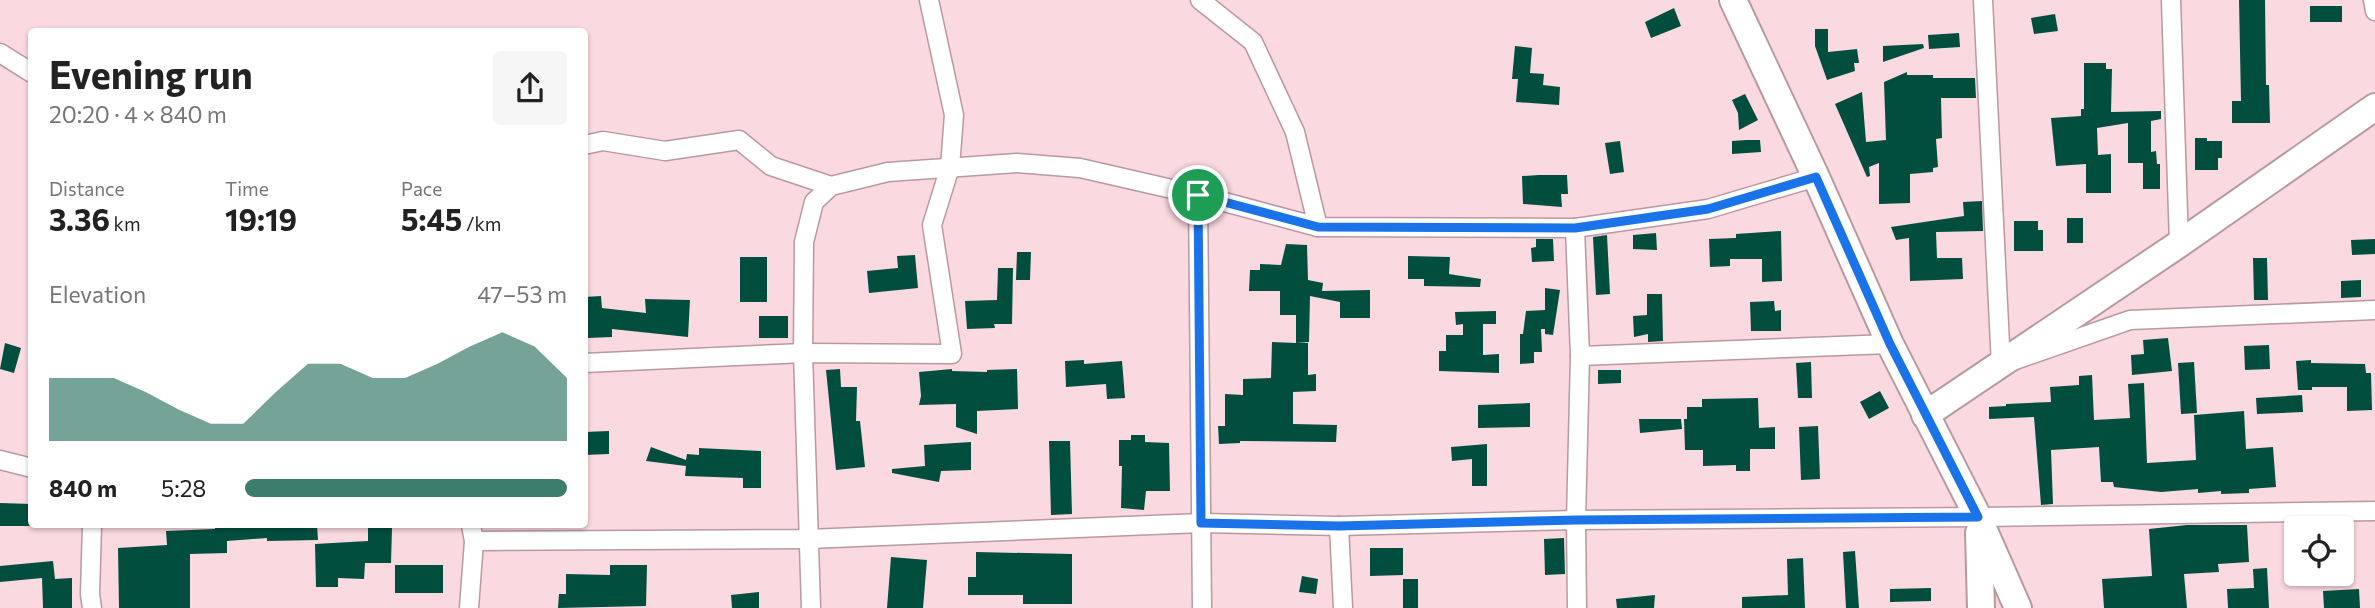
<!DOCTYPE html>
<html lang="en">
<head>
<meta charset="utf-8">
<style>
	body { margin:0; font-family:Commissioner,sans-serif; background:#f6f6f6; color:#222; height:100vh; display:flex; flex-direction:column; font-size:26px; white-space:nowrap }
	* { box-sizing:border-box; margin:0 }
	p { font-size:23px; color:#767676 }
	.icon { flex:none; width:38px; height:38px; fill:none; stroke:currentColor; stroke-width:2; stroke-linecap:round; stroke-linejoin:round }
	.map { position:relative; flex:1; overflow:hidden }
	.details { position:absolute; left:28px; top:28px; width:560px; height:500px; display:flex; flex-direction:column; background:#fff; border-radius:7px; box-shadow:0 2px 5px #0004 }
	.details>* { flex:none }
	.fabs { position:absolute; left:2284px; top:516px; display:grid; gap:14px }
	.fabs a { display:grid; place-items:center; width:70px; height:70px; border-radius:7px; background:#fff; box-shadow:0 2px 5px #0004; font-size:35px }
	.pin { position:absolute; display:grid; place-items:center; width:60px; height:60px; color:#fff; margin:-30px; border:4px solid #fff; border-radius:50%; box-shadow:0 2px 7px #0007 }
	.round { display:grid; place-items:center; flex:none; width:74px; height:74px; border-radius:7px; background:#f6f6f6 }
	.overview { display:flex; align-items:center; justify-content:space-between; height:119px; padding:0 21px }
	h1 { font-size:38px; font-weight:700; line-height:52px }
	.metrics { display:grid; grid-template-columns:repeat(3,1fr); gap:10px; height:119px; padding:7px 21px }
	.metrics div { display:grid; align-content:center }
	.metrics b { font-size:30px; font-weight:700 }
	.metrics small { font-size:19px; font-weight:400 }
	.metrics p { font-size:19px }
	.chart { height:196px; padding:14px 21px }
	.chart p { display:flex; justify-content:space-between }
	.chart svg { width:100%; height:126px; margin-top:7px; fill:#3d7d6c; opacity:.7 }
	ul { padding:0 21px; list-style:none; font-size:23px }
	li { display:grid; grid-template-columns:112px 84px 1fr; align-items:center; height:52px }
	li i { height:18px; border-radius:9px; background:#3d7d6c }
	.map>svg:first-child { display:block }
</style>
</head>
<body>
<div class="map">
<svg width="2375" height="608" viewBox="0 0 2375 608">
	<rect width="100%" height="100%" fill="#fbd9e1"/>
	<!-- building -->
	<g fill="#014e3f">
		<path d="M2239,0h26l1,85h3l1,38h-38v-22h9z"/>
		<rect x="2310" y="6" width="32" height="16"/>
		<path d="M1674,8l7,18 -30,12 -6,-16z"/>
		<path d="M2055,14l3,17 -24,3 -3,-16z"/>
		<path d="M1815,29h13v23l29,-3 2,14h-5l1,8 -28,9 -12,-34z"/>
		<path d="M1959,33l1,14 -31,2 -1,-14z"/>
		<path d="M1923,44l1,4 -41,14v-16z"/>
		<path d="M1515,46l17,2 -2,25 14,1 -1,11 17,2 -1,18 -43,-3 2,-23h-6z"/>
		<path d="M2084,63h22v6h6l-1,43 50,-1v8l-10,2v31l5,-1 1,13h3v25h-17v-26h-15v-40l-31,5 1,27 13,-1v39h-25v-29l-30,2 -5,-48 30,-2v-7h3z"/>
		<path d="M1907,72v3h26v3h42l1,20h-35l1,40 -6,1 2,28 -5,1v4l-23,2v29l-31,1v-41l-10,4 1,9 -3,1 -32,-73 27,-12 4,50 20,-2 -2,-58z"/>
		<path d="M1745,94l13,26 -19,10 -1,-17 -6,-13z"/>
		<path d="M2195,138h12v3h15v17h-4v12h-23z"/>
		<path d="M1746,140h14l1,12 -29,2v-13z"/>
		<path d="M1620,141l4,31 -14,2 -5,-31z"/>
		<path d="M1539,175h28l1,19h-7l1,13 -39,-3 -1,-28z"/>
		<path d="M1982,201l1,30 -47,1 1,26h25l1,21 -53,2 -1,-43 -13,2 -5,-13 73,-11 -1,-14z"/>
		<rect x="2067" y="218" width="16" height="25"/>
		<path d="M2014,221h24v9h5v21h-29z"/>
		<path d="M1781,231l1,50 -20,1v-23h-32v7l-20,1 -1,-28 27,-1v-4z"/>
		<path d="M1656,233l1,17 -24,-1v-14z"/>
		<path d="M1607,235l3,59 -14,1 -3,-58z"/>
		<path d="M1536,239h17l1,22 -22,1 -1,-14 5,-1z"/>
		<path d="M2375,239v15l-23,1 -1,-15z"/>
		<path d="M1286,244l21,1 1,35 15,3 -1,8 48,-1v28h-30v-16l-30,-6 -1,46 -12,1h11v32l8,-1v17l-23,1v32l44,1 -1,17 -96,-1v2l-21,1 -1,-18h7v-32l18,1v-16l28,-1 1,-36 24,1v-28h-16v-24h-31l1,-21h10v-6l21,1z"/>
		<path d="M1017,252h14l-1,28h-14z"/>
		<path d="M915,255l3,33 -49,5 -2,-22 31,-3 -1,-12z"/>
		<path d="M1408,256l42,1 -1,17 32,5 -1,8 -56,-1v-7h-16z"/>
		<rect x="740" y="257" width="27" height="45"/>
		<path d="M2253,258h14l1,42h-14z"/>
		<path d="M998,268h15l-1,56h-18l1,4 -28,1 -2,-28 32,-1z"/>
		<path d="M2361,280v17l-20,1v-17z"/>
		<path d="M1545,288l15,2 -7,45 -8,-1v-5h-4l1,23h-8v11l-14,1v-30h3l3,-23 19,-1z"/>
		<path d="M1647,294h15l1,47 -15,1v-8l-14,3 -1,-21 14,-1z"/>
		<path d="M601,296l1,12 44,5 -1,-14 45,1 -2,37 -76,-8v8l-24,1v-4h-4v-37z"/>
		<path d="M1774,301l1,10 6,-1v21h-30l-1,-29z"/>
		<path d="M1496,311v13h-13v31l16,-1v19l-60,-2v-20h7v-16h17v-11l-7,1 -1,-13z"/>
		<rect x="759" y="316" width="29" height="22"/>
		<path d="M2168,338l4,33 -40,4 -1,-20 13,-1 -1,-14z"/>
		<path d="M5,343l16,5 -7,25 -14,-4z"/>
		<path d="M2269,345l1,24 -25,1 -1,-24z"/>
		<path d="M1084,360v4l38,-3 3,37 -18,1 -1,-15 -40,3 -1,-26z"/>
		<path d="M2311,360v3l54,1 1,9h5l1,37 -25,1v-24h-35v3h-14l-2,-29z"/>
		<path d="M1811,362l1,36h-14l-2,-35z"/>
		<path d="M2194,362l3,51 -16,1 -3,-51z"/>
		<path d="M840,369l1,18h16l-1,34h4l5,46 -29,3 -10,-100z"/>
		<path d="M952,369v2l35,1v-2l30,-1 1,40 -41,2v23l-21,-7v-23l-37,1 2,-9 -2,-24z"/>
		<path d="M1598,370h23v13l-23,1z"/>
		<path d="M2092,375l2,45 36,-2 -2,-34 16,-1 3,80 49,-3 -2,-45 50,-4 2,38 27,-2 3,40 -27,2v4l-28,1v-3l-23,2v-4l-37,3 -47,-5 -1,-5h-12l-2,-35 -48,3 2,54 -12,1 -7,-88 -45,2v-12l17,-1v-2l45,-2 -1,-15 29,-2v-9z"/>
		<path d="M1880,391l9,17 -20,11 -9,-17z"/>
		<path d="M2302,395l1,17 -46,2 -1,-16z"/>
		<path d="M1758,398l1,30 16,-1v22h-25v22h-14v-6l-33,1v-16h-18l-1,-31h3v-12h15v-8z"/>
		<path d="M1530,403v24l-52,1v-23z"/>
		<path d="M1639,419h42l1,10 -42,4z"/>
		<path d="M1818,426l2,53 -19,1 -2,-53z"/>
		<path d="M609,431v23l-25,1v-23z"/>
		<path d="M1131,435h14v7l24,1 1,48h-24l-2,19 -23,-2 1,-42h-3v-26h12z"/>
		<path d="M1049,441h21l2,73 -21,1z"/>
		<path d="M971,442v28l-30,1 -2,11 -47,-9v-4l33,-3 -1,-21z"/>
		<path d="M1487,444v42h-15v-27l-20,2 -1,-14z"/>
		<path d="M651,447l35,13 1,-6 12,1v-7l62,3v37h-18v-10l-58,-2 1,-10 -40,-5z"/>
		<path d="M0,503l32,1v22h-32z"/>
		<path d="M215,525h102l1,15 -51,1v-3l-40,3v12l-37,1v54h-71l-1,-60 49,-3 -1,-14 49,-2z"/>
		<path d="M2187,525h60l2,37 -31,2 1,8 -35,2 3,34h-83l-2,-29 50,-3 -3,-47z"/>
		<path d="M368,527l24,1 -1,35h-26l-1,16 -26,-1v9h-22l-1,-43 53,-3z"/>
		<path d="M1564,538l1,36 -20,1 -1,-36z"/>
		<path d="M1370,548h33v27l-33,1z"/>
		<path d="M1855,551l4,57h-13l-3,-56z"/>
		<path d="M976,552l96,2v50h-49v-9h-55v-18h8z"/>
		<path d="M891,557l36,3 -4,48h-36z"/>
		<path d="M1803,558l2,50h-63v-11l46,-2 -1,-36z"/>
		<path d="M53,561l2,18 17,-1v30h-29l-1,-30 -42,4v-16z"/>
		<rect x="395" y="565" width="48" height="28"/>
		<path d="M610,565h37l-1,41 -88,2 1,-14h7v-20l44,1z"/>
		<path d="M2267,568l2,40h-41l-1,-19 27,-1 -1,-19z"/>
		<path d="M1302,576l16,3 -2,15 -17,-2z"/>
		<rect x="1403" y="579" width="15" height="29"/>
		<path d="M1931,588v13l-41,1v-13z"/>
		<path d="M2359,589l1,19h-36l-1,-17z"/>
		<path d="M759,592v16h-27l-1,-13z"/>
		<path d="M1655,595l-1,13h-37l-1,-9z"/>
	</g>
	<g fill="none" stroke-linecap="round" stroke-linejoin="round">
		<defs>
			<g id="street">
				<path d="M1200,0l53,42 42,90 23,95"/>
				<path d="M1983,0l18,365 129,-45 245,-10"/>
				<path d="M2171,0l8,244"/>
				<path d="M2373,0l2,11"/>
				<path d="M0,53l32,20"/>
				<path d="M584,145l19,-4 62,10 74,-11 32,26 60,20"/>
				<path d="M1198,195l4,413"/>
				<path d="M1575,228l5,128 -4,164 1,88"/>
				<path d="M1580,356l310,-12"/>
				<path d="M584,363l219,-10 149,1 -20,-129 18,-58 4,-52 -25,-115"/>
				<path d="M0,460l32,8"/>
				<path d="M1339,526l4,82"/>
				<path d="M474,541l334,-2 393,-16 138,3 237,-6 402,-3 397,-6"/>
				<path d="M92,608l-2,-14 2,-69"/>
				<path d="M469,608l5,-67 -3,-16"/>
				<path d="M811,608l-8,-255 1,-111 10,-40 17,-16 57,-14 129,-9 63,5 118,27 120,32 257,1 133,-19 108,-32"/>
			</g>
			<g id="secondary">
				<path d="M1733,0l83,177 74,167 88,173 40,91"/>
				<path d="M1925,415l254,-171 196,-137"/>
				<path d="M1979,533l2,75"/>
			</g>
		</defs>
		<!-- street casing -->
		<use href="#street" stroke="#b999a0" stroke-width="21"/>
		<!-- secondary casing -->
		<use href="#secondary" stroke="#b999a0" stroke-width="30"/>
		<!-- street -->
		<use href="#street" stroke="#fff" stroke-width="18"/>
		<!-- secondary -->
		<use href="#secondary" stroke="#fff" stroke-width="26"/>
	</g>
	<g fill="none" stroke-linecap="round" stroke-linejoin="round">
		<defs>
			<path id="route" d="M1816,177l74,167 88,173 -402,3 -237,6 -138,-3 -3,-328 120,32 257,1 133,-19z"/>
		</defs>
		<!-- route casing -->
		<use href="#route" stroke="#fff" stroke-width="14"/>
		<!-- route -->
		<use href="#route" stroke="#1a73e8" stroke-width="9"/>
	</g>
</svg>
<div class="fabs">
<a><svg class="icon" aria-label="locate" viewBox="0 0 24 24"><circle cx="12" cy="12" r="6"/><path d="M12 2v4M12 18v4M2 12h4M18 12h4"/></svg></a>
</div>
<div class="pin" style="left:1198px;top:195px;background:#1e9e55"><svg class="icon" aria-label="arrive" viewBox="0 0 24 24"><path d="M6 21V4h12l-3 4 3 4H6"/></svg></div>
<section class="details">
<div class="overview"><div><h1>Evening run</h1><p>20:20 · 4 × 840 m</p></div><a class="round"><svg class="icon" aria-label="share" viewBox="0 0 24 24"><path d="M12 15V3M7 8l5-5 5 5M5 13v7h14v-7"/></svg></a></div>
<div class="metrics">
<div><p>Distance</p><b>3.36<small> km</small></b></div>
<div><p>Time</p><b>19:19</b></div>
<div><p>Pace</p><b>5:45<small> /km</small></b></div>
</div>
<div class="chart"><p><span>Elevation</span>47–53 m</p>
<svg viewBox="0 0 160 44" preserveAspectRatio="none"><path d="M0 44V22L10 22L20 22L30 27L40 33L50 38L60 38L70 27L80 17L90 17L100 22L110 22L120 17L130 11L140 6L150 11L160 22V44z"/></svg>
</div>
<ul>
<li><b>840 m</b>5:28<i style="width:100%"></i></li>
</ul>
</section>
</div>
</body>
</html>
